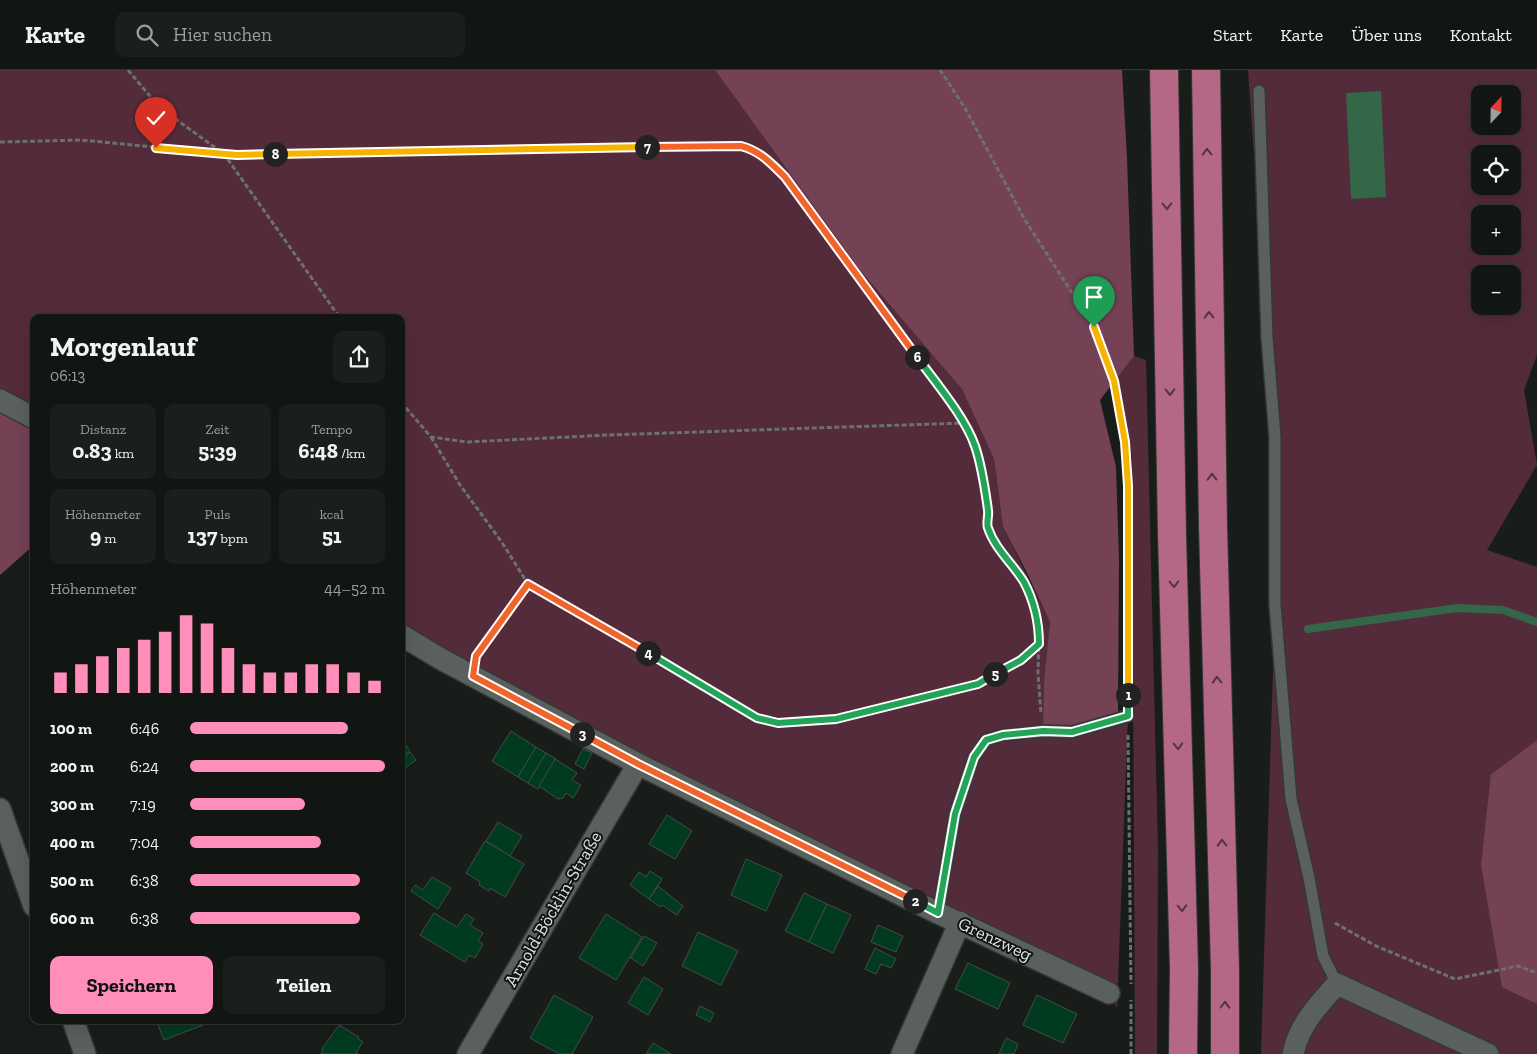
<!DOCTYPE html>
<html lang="de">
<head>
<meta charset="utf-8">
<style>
	body { margin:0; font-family:"Zilla Slab",serif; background:#1b1f1c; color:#f1f3f6; height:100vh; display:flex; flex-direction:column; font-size:19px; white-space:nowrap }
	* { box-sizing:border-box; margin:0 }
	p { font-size:16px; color:#9c9fa0 }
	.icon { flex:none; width:28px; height:28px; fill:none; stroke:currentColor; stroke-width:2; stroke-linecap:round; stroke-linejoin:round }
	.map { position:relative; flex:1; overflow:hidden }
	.panel { position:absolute; left:30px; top:244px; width:375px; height:710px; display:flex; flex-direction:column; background:#121613; border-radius:10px; box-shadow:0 5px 20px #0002,0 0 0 1px #313533 }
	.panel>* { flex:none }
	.needle { width:32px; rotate:22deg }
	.fabs { position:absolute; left:1471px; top:15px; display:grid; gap:10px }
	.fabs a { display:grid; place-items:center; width:50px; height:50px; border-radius:10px; background:#121613; box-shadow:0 5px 20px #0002,0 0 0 1px #313533; font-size:25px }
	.pin { position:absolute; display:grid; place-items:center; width:42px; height:42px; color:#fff; margin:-51px -21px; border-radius:50% 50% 50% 0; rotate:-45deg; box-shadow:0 0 5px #0007 }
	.pin .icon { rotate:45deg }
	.km { position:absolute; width:25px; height:25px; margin:-12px; border-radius:50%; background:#222; color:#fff; font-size:14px; line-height:25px; text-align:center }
	.round { display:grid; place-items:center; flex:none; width:52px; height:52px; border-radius:10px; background:#1b1f1c }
	.head { display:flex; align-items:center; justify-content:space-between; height:85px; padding:0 20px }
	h1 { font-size:28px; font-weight:700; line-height:38px }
	.stats { display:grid; grid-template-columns:repeat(3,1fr); gap:8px; height:85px; padding:5px 20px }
	.stats div { display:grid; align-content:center; border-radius:10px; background:#1b1f1c; text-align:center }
	.stats b { font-size:21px; font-weight:700 }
	.stats small { font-size:14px; font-weight:400 }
	.stats p { font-size:14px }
	.chart { height:140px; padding:10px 20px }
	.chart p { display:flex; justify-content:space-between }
	.chart svg { width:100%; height:90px; margin-top:5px; stroke:#ff8eba; stroke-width:6 }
	.button { display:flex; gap:10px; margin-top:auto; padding:10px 20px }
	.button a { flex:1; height:58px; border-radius:10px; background:#ff8eba; color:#111; font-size:20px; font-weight:700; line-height:58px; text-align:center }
	.button a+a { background:#1b1f1c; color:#f1f3f6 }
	ul { padding:0 20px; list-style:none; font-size:16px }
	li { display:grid; grid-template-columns:80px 60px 1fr; align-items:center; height:38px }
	li i { height:12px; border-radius:6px; background:#ff8eba }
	header { display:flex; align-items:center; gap:30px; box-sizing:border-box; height:70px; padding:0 25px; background:#121613; border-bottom:1px solid #313533 }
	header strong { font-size:24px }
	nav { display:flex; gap:28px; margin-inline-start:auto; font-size:18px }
	.search { width:350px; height:45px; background:#1b1f1c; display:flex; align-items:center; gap:12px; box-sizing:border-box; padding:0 18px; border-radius:10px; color:#9c9fa0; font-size:19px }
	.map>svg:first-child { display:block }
</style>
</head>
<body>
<header>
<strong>Karte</strong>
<div class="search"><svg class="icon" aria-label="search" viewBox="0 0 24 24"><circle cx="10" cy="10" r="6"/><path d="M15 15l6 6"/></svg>Hier suchen</div>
<nav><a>Start</a><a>Karte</a><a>Über uns</a><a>Kontakt</a></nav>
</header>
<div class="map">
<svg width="1537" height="984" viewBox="0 0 1537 984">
	<rect width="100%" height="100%" fill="#181d19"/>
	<!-- green -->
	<g fill="#542b3b" fill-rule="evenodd">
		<path d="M0,0h715l144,199 103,119 32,71 9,68 47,95 -7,109 29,1 56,-16 -11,292 -8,-15 -708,-358v-317h-367v100l-34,-18z"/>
		<path d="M1248,0h289v285l-13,35 13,75 -50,85 50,17v173l-46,34 11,212 35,18v50h-276l14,-449 -8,-267zM1480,24h32v32h-32zM1480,84h32v32h-32zM1480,144h32v32h-32zM1480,204h32v32h-32z"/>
		<path d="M1134,286l12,4 12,490 -1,204h-22l-3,-594 -14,-84z"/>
	</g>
	<!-- forest -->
	<g fill="#744155">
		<path d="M715,0h407l5,88 7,198 -34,44 16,67 3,92 -1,156 -75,16 1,-48 6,-61 -25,-53 -22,-42 -9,-68 -32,-70 -103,-120z"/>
		<path d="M0,330l34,18v127l-34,30z"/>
		<path d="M1537,670v264l-35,-17 -21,-122 10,-91z"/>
	</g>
	<!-- water -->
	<path fill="#346648" d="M1381,21l5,106 -35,2 -5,-106z"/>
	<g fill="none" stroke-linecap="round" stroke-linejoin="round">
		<!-- stream -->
		<path stroke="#346648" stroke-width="8" d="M1308,559l149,-21 46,2 34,12"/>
	</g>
	<!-- building -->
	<g fill="#013b1f" stroke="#454b47">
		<path d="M511,661l25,16 -18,30 -26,-16z"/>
		<path d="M401,669l9,12 -9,7z"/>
		<path d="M536,677l10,6 -18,30 -10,-6z"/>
		<path d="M583,679l9,4 -8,16 -9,-5z"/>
		<path d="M410,682l6,8 -15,11v-13z"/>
		<path d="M546,683l10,6 -18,30 -10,-6z"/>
		<path d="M555,689l22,14 -5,7 9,5 -8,13 -7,-5 -3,5 -5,1 -19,-13z"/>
		<path d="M667,745l25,16 -17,28 -26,-15z"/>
		<path d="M498,752l24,14 -12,20 -24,-15z"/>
		<path d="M485,771l39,23 -19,33 -15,-9 -1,3 -10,-6 1,-3 -14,-9z"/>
		<path d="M746,789l36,16 -16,36 -35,-16z"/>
		<path d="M650,801l12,8 -13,20 -19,-14 9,-13 7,5z"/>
		<path d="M432,807l19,11 -13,21 -27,-18 4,-6 8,5z"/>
		<path d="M658,816l25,20 -6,9 -15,-10 -2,2 -11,-8z"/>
		<path d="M804,823l23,11 -18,38 -24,-11z"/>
		<path d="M827,834l24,11 -18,38 -24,-11z"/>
		<path d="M434,843l23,14 9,-13 8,5 -4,6 13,8 -5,8 5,3 -8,14 -6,-3 -4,7 -45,-27z"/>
		<path d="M606,844l36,23 -26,43 -37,-22z"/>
		<path d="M878,855l25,11 -7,16 -25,-10z"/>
		<path d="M698,862l40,19 -17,34 -39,-19z"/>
		<path d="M644,866l13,7 -14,23 -12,-8z"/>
		<path d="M875,878l21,11 -5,9 -10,-4 -5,10 -11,-5z"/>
		<path d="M968,893l42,20 -12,26 -43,-20z"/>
		<path d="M644,907l19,12 -15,26 -20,-12z"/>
		<path d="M554,925l39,22 -21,37h-13l-29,-16z"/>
		<path d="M1037,925l40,19 -14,29 -40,-18z"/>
		<path d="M700,936l14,7 -4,9 -14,-7z"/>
		<path d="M156,950h45l2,5 -39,15z"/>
		<path d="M339,955l20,12 -1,2 5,3 -7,11 2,1h-37l2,-4 -1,-1z"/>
		<path d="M1006,968l12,6 -4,10h-15z"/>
		<path d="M653,973l18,11h-25z"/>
	</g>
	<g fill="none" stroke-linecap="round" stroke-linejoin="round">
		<defs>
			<g id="lane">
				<path d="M1259,21l8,247 8,99v168l16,194 18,79 14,78 14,28"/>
				<path d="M938,843l17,-99 19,-57 12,-17 17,-5 40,-4 29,1 56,-16"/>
			</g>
			<g id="street">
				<path d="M0,330l34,18"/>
				<path d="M401,565l40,24 197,105 300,149 171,80"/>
				<path d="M0,739l34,97"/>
				<path d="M73,950l12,34"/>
				<path d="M468,984l170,-290"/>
				<path d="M902,984l58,-132"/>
				<path d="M1293,984c6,-29 25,-49 44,-70l151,70"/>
			</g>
			<g id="highway">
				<path d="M1164,0l8,465 12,434 -1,85"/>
				<path d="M1206,0l7,456 12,444v84"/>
			</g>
		</defs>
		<!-- lane casing -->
		<use href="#lane" stroke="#343836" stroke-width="14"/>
		<!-- street casing -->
		<use href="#street" stroke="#343836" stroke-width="24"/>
		<!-- highway casing -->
		<use href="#highway" stroke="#343836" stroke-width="30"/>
		<!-- path -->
		<g stroke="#6c716e" stroke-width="3" stroke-dasharray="5 2.5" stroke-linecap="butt">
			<path d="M128,0l31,37 65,47 116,164"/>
			<path d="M940,0l25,38 60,112 69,107 20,54 11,61 3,44v213"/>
			<path d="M0,72l81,-2 156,15 504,-9c20,5 30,17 44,31l169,230 21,39 10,44 4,27 -2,10 11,19 26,36 10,25 5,24 -1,42 3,41"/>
			<path d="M401,332l30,35 36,5 140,-7 356,-12"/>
			<path d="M431,367l29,48 41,56 27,43 229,134 21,5 58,-4 142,-35 43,-24 17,-15"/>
			<path d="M477,584l51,-70"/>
			<path d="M1128,665l3,249"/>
			<path d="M1335,853l41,23 79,33 63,-13 19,7"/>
			<path d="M1131,984v-54"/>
		</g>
		<!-- lane -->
		<use href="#lane" stroke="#5a605c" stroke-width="11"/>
		<!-- street -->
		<use href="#street" stroke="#5a605c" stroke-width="21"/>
		<!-- highway -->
		<use href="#highway" stroke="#b46885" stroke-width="28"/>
	</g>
	<!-- one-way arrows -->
	<defs><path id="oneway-chevron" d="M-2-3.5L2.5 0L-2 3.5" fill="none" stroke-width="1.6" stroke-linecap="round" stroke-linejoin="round" transform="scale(1.25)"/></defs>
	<g stroke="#51363f">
		<use href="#oneway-chevron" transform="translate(1207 82) rotate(-91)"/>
		<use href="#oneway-chevron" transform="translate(1167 136) rotate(89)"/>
		<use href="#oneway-chevron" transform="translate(1209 245) rotate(-91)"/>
		<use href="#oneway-chevron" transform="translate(1170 322) rotate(89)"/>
		<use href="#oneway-chevron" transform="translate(1212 407) rotate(-91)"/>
		<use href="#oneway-chevron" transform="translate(1174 514) rotate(88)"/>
		<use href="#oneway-chevron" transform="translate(1217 610) rotate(-92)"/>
		<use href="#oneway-chevron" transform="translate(1178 676) rotate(88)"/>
		<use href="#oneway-chevron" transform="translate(1222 773) rotate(-92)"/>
		<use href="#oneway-chevron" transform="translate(1182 838) rotate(88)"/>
		<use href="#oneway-chevron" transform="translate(1225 935) rotate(-89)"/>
	</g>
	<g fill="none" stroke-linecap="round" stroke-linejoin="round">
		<defs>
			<path id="split-1" d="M1094,257l20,54 11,61 3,44v209"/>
			<path id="split-2" d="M915,831l23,12 17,-99 19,-57 12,-17 17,-5 40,-4 29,1 56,-16v-21"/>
			<path id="split-3" d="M582,664l56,30 277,137"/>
			<path id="split-4" d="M582,664l-109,-58 3,-20 52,-72 120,69"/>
			<path id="split-5" d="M648,583l109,65 21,5 58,-4 142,-35 17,-10"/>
			<path id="split-6" d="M917,287c19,26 48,60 58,89 7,20 10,43 13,64 1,6 -2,13 0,18 7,21 25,36 36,54 10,19 15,41 15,62l-18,16 -26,14"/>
			<path id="split-7" d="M647,77l94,-1c19,5 30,17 44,31l132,180"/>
			<path id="split-8" d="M275,84l372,-7"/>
			<path id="split-9" d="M156,78l81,7 38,-1"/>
		</defs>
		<!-- split-1 casing -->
		<use href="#split-1" stroke="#fff" stroke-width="10"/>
		<!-- split-2 casing -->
		<use href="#split-2" stroke="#fff" stroke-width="10"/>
		<!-- split-3 casing -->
		<use href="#split-3" stroke="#fff" stroke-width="10"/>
		<!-- split-4 casing -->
		<use href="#split-4" stroke="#fff" stroke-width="10"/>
		<!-- split-5 casing -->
		<use href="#split-5" stroke="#fff" stroke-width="10"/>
		<!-- split-6 casing -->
		<use href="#split-6" stroke="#fff" stroke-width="10"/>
		<!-- split-7 casing -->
		<use href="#split-7" stroke="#fff" stroke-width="10"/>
		<!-- split-8 casing -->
		<use href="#split-8" stroke="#fff" stroke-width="10"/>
		<!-- split-9 casing -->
		<use href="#split-9" stroke="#fff" stroke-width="10"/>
		<!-- split-1 -->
		<use href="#split-1" stroke="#f5b400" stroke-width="6"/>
		<!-- split-2 -->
		<use href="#split-2" stroke="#22a559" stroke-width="6"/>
		<!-- split-3 -->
		<use href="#split-3" stroke="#f0652b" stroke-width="6"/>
		<!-- split-4 -->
		<use href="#split-4" stroke="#f0652b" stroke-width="6"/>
		<!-- split-5 -->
		<use href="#split-5" stroke="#22a559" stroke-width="6"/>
		<!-- split-6 -->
		<use href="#split-6" stroke="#22a559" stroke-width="6"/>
		<!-- split-7 -->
		<use href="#split-7" stroke="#f0652b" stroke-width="6"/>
		<!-- split-8 -->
		<use href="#split-8" stroke="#f5b400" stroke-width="6"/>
		<!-- split-9 -->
		<use href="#split-9" stroke="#f5b400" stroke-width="6"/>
	</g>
	<g text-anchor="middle" stroke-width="4" stroke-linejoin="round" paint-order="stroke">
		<!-- street labels -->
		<g font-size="18" fill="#e0e4e2" stroke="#0f1410">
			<text transform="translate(553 839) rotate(-60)" y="6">Arnold-Böcklin-Straße</text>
			<text transform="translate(995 869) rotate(25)" y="6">Grenzweg</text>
		</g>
	</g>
</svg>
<div class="fabs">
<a><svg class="needle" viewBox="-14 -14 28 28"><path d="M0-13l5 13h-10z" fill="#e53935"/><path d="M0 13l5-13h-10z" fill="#9c9fa0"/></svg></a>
<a><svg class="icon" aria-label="locate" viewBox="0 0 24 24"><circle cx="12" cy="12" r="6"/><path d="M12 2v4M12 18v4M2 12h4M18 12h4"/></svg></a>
<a>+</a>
<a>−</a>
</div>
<div class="pin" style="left:1094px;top:257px;background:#1e9e55"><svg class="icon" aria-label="arrive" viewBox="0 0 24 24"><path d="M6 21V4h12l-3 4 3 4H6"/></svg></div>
<div class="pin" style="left:156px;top:78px;background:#d93025"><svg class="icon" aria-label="check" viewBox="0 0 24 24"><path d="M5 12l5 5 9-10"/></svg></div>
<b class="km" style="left:1128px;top:625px">1</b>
<b class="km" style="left:915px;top:831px">2</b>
<b class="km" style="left:582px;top:664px">3</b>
<b class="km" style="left:648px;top:583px">4</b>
<b class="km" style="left:995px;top:604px">5</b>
<b class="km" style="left:917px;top:287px">6</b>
<b class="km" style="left:647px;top:77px">7</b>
<b class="km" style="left:275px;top:84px">8</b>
<section class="panel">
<div class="head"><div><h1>Morgenlauf</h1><p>06:13</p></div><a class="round"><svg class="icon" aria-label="share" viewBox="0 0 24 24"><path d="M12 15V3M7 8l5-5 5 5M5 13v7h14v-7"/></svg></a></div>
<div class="stats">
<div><p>Distanz</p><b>0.83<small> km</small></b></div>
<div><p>Zeit</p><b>5:39</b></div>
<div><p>Tempo</p><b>6:48<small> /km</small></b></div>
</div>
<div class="stats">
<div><p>Höhenmeter</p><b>9<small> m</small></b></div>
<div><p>Puls</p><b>137<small> bpm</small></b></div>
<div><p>kcal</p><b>51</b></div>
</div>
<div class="chart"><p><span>Höhenmeter</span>44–52 m</p>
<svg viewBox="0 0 160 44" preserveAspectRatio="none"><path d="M5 44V34M15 44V30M25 44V26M35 44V22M45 44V18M55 44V14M65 44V6M75 44V10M85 44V22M95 44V30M105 44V34M115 44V34M125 44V30M135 44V30M145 44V34M155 44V38"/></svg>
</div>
<ul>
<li><b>100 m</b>6:46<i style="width:81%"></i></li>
<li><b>200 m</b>6:24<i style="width:100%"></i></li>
<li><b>300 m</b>7:19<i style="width:59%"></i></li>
<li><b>400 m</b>7:04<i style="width:67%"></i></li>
<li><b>500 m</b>6:38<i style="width:87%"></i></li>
<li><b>600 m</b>6:38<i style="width:87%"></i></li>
</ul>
<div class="button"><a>Speichern</a><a>Teilen</a></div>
</section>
</div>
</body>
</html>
